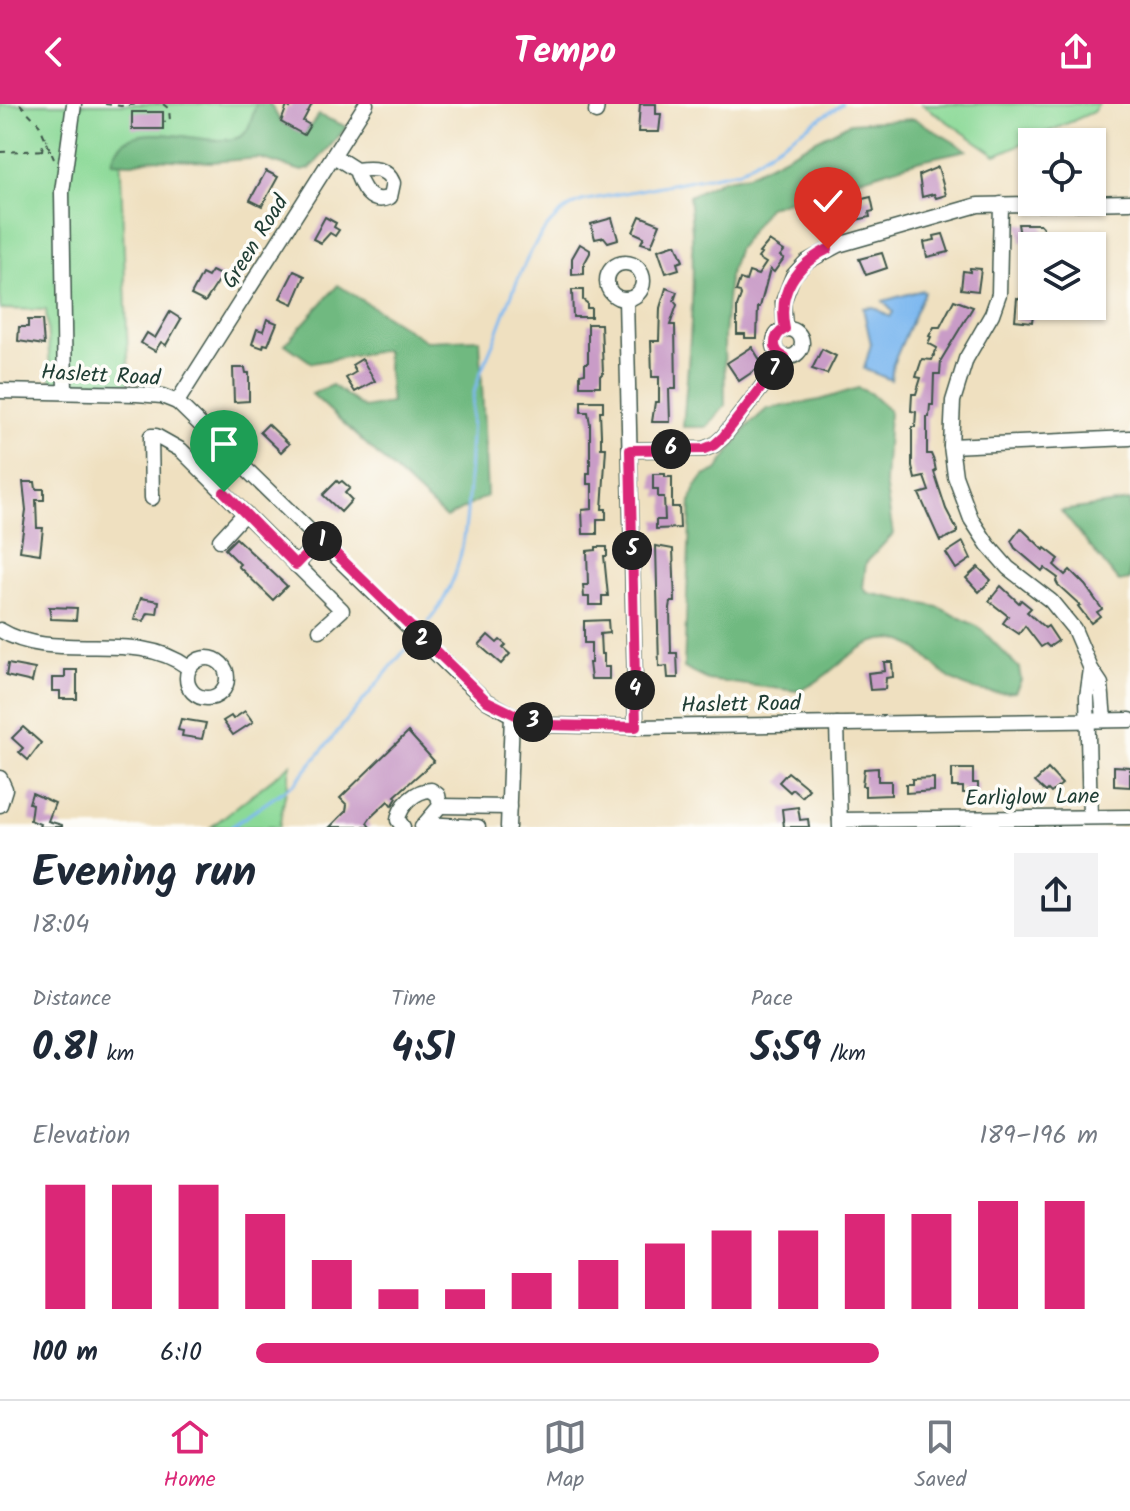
<!DOCTYPE html>
<html lang="en">
<head>
<meta charset="utf-8">
<style>
	body { margin:0; font-family:Kalam,sans-serif; background:#f2f2f3; color:#1f2937; height:100vh; display:flex; flex-direction:column; font-size:30px; white-space:nowrap }
	* { box-sizing:border-box; margin:0 }
	p { font-size:26px; color:#747a83 }
	.icon { flex:none; width:44px; height:44px; fill:none; stroke:currentColor; stroke-width:2; stroke-linecap:round; stroke-linejoin:round }
	.map { position:relative; height:723px; overflow:hidden }
	.sheet { display:flex; flex-direction:column; background:#fff; flex:1 }
	.sheet>* { flex:none }
	.fabs { position:absolute; left:1018px; top:24px; display:grid; gap:16px }
	.fabs a { display:grid; place-items:center; width:88px; height:88px; border-radius:0px; background:#fff; box-shadow:0 2px 6px #0004; font-size:40px }
	.pin { position:absolute; display:grid; place-items:center; width:68px; height:68px; color:#fff; margin:-82px -34px; border-radius:50% 50% 50% 0; rotate:-45deg; box-shadow:0 0 8px #0007 }
	.pin .icon { rotate:45deg }
	.km { position:absolute; width:40px; height:40px; margin:-20px; border-radius:50%; background:#222; color:#fff; font-size:22px; line-height:40px; text-align:center }
	.round { display:grid; place-items:center; flex:none; width:84px; height:84px; border-radius:0px; background:#f2f2f3 }
	.headline { display:flex; align-items:center; justify-content:space-between; height:136px; padding:0 32px }
	h1 { font-size:44px; font-weight:800; line-height:60px }
	.figures { display:grid; grid-template-columns:repeat(3,1fr); gap:12px; height:136px; padding:8px 32px }
	.figures div { display:grid; align-content:center }
	.figures b { font-size:40px; font-weight:800 }
	.figures small { font-size:22px; font-weight:400 }
	.figures p { font-size:22px }
	.chart { height:224px; padding:16px 32px }
	.chart p { display:flex; justify-content:space-between }
	.chart svg { width:100%; height:144px; margin-top:8px; stroke:#db2777; stroke-width:6 }
	ul { padding:0 32px; list-style:none; font-size:26px }
	li { display:grid; grid-template-columns:128px 96px 1fr; align-items:center; height:60px }
	li i { height:20px; border-radius:10px; background:#db2777 }
	header { display:flex; justify-content:space-between; align-items:center; height:104px; padding:0 32px; background:#db2777; color:#fff; font-size:36px; font-weight:800 }
	.tabs { display:flex; justify-content:space-around; align-items:center; height:112px; border-top:2px solid #e0e1e3; background:#fff; font-size:22px; color:#747a83 }
	.tabs a { display:grid; justify-items:center; gap:4px }
	.tabs .current { color:#db2777 }
	.map>svg:first-child { display:block }
</style>
</head>
<body>
<header><svg class="icon" aria-label="back" viewBox="0 0 24 24"><path d="M15 5l-7 7 7 7"/></svg>Tempo<svg class="icon" aria-label="share" viewBox="0 0 24 24"><path d="M12 15V3M7 8l5-5 5 5M5 13v7h14v-7"/></svg></header>
<div class="map">
<svg width="1130" height="723" viewBox="0 0 1130 723">
	<rect width="100%" height="100%" fill="#fdfcf7"/>
	<filter id="ink" filterUnits="userSpaceOnUse"><feTurbulence type="fractalNoise" baseFrequency=".0125" numOctaves="2"/><feDisplacementMap in="SourceGraphic" scale="16" xChannelSelector="R" yChannelSelector="G"/><feConvolveMatrix kernelMatrix="1 2 1 2 8 2 1 2 1" color-interpolation-filters="sRGB"/></filter>
	<filter id="wash" filterUnits="userSpaceOnUse"><feTurbulence type="fractalNoise" baseFrequency=".006" numOctaves="4" result="noise"/><feDisplacementMap in="SourceGraphic" scale="32" xChannelSelector="R" yChannelSelector="G"/><feGaussianBlur stdDeviation="1.8" result="paint"/><feColorMatrix in="noise" values="0 0 0 0 0 0 0 0 0 0 0 0 0 0 0 0 0 1.4 0 .05"/><feComposite in="paint" operator="in"/></filter>
	<g filter="url(#wash)">
		<rect width="100%" height="100%" fill="#efe0c0"/>
		<!-- green -->
		<g fill="#8bd997" stroke="#558b66" stroke-width="2">
			<path d="M0,0h267l-25,39 -122,6 9,235 -78,-1 -5,-73 -46,-1z"/>
			<path d="M922,0h177l-6,8 -97,43z"/>
			<path d="M291,660l-12,63h-68z"/>
		</g>
		<!-- forest -->
		<g fill="#70b980" stroke="#487b5a" stroke-width="2">
			<path d="M256,0h14l11,18 23,12 15,-19 28,12 -37,42 -8,2 -43,-13 -48,4 -59,-3 -20,4 -20,-1c12,-58 110,-4 133,-29 6,-7 8,-20 11,-29z"/>
			<path d="M915,15l52,31 -46,10 -153,47 -31,43 -8,27 -5,60 1,69 -18,21h-24c6,-77 15,-154 6,-231l33,-16 26,-5 102,-52z"/>
			<path d="M338,181l88,56 54,-2 7,157 -41,22 -134,-124 20,-9 32,23 27,-5 -5,-53 -74,13 -27,-19z"/>
			<path d="M858,284l12,5 19,18 -4,72 8,51 -27,29 -3,25 5,5 70,14 41,20 40,41 2,12 -6,12c-25,2 -51,-2 -71,-18 -20,-17 -32,-39 -62,-34 -34,6 -54,42 -85,51l-89,-11 -24,-12 7,-168 4,-12 9,-12 13,-6 31,-44 19,-17 53,-9z"/>
			<path d="M1130,397v79l-11,2 -58,-71z"/>
		</g>
		<!-- water -->
		<path fill="#7fb9f0" stroke="#4f7b92" stroke-width="2" d="M922,186l2,2 -31,72 -2,16 -27,-11 7,-25 -8,-36 10,-1 17,10 3,-5 -10,-11z"/>
		<g fill="none" stroke-linecap="round" stroke-linejoin="round">
			<!-- stream -->
			<g stroke="#7fb9f0" stroke-width="3">
				<path d="M429,517c43,-52 38,-121 42,-186 1,-13 0,-29 3,-42 5,-20 15,-39 22,-57 18,-45 37,-117 86,-135l157,-30 103,-67"/>
				<path d="M231,723l64,-44 110,-133"/>
			</g>
		</g>
		<g id="blocks">
			<!-- building -->
			<g fill="#c99cc7">
				<path d="M292,0h20l-9,17 7,4 -6,10 -23,-13 6,-16 3,2z"/>
				<path d="M640,0h16v10h5l-2,18h-21z"/>
				<rect x="132" y="8" width="31" height="17"/>
				<path d="M938,63l8,28 -10,3 -2,-4 -12,3 -3,-22z"/>
				<path d="M266,67l12,6 -16,29 -12,-6z"/>
				<path d="M871,93l3,14 -5,1 1,5 -46,10 -3,-9 6,-1 -4,-12 17,-5 1,4z"/>
				<path d="M640,112l20,8 -9,22 -10,-3 3,-6 -11,-5z"/>
				<path d="M325,113l11,6 -2,4 5,3 -4,6 -5,-3 -9,10 -8,-4z"/>
				<path d="M612,114l6,21 -10,3 -4,-5 -9,2 -4,-15z"/>
				<path d="M1018,120h22l3,3 -1,15h-21z"/>
				<path d="M943,130l6,18 -22,5 -3,-15 11,-2 -1,-4z"/>
				<path d="M769,137l15,10 -4,5 4,2 -10,14 -4,-3 -10,38h-2l-1,31h-12v-4h-8v-27l4,-11 -1,-4 -4,-1 4,-12 6,2 3,-9 9,3 8,-12 -8,-5 3,-4 -2,-1z"/>
				<path d="M580,140l10,6v3l-6,11v10l-12,1v-17z"/>
				<path d="M676,140l7,17 -6,2 2,6 -13,4 -8,-23z"/>
				<path d="M882,149l5,15 -21,7 -7,-16z"/>
				<path d="M970,164l11,1 -3,22 -17,-2 2,-18 7,1z"/>
				<path d="M212,167l10,5 -17,26 -14,-7 11,-21 6,3z"/>
				<path d="M294,167l11,5 -12,28 -13,-6z"/>
				<path d="M666,184l11,4 -3,9 3,4 -7,20h5l1,64h-7l1,33h-18l3,-20h4v-25h-7l-1,-36h8l1,-33z"/>
				<path d="M572,186h11v10l4,3v5h4v9h-18z"/>
				<path d="M1017,194l15,2v6h2l-2,16 -17,-2z"/>
				<path d="M954,196l19,7 -32,53 -1,14h-6l-1,31h-3l-1,12h-2v37h4l3,7 2,10 -2,1 12,37 11,21v3l-17,8 -21,-47 10,-3 -5,-14 -9,2 -3,-13v-39h3l1,-15 -5,-1 1,-17h4l5,-16 -5,-1 6,-18 10,1 5,-12 -9,-5 3,-6 -2,-1 5,-9h6z"/>
				<path d="M170,208l11,7 -15,26 -5,-3 -6,9 -14,-8 6,-10 8,5z"/>
				<path d="M267,215l10,4 -9,22 -4,-1 -1,4 -11,-4 5,-15 6,2z"/>
				<path d="M28,216h14l2,25 -26,-4 1,-14h9z"/>
				<path d="M588,220h13l2,49 -3,3v10h-20v-12l5,-1v-10h3z"/>
				<path d="M752,243l11,18 -24,16 -12,-18z"/>
				<path d="M822,245l14,7 -9,18 -15,-5z"/>
				<path d="M362,255l13,22 -20,11 -9,-14 10,-6 -4,-7z"/>
				<path d="M233,264h12l1,5h3v28l-15,1z"/>
				<path d="M581,297h22v10h-3l1,24v13h5l-4,61h4v10h-9v15h-14l-1,-24 10,-1v-25h-5v-11h3v-49l-2,-12h-7z"/>
				<path d="M268,320l21,20 -8,8 -21,-20z"/>
				<path d="M653,370h12v3h7v30h7l1,21 -24,1v-9h9l-1,-23h-6v-8h-5z"/>
				<path d="M337,377l2,2 3,-2 8,7 -5,5 7,7 -11,12 -18,-17z"/>
				<path d="M23,378h12l1,7h8v11h-8l1,28h6l-3,26 -20,-3 6,-41z"/>
				<path d="M1021,424l23,22 1,-2 14,11 -5,6 11,10 5,-5 15,15 17,24 -5,3 3,4 -9,7 -13,-17 2,-1 -22,-20 -2,-4 2,-3 -14,-10 -2,3 -27,-23 -4,-7z"/>
				<path d="M236,434l51,48 -14,14 -35,-34 2,-2 -15,-15z"/>
				<path d="M963,438l8,17 -15,10 -10,-16z"/>
				<path d="M656,442l17,3 2,53h-4l-1,6 1,45h6l1,25h-10l-1,-12 -8,1z"/>
				<path d="M596,443h11v9h-3l4,40h-6v9h-13v-8h-5l-1,-12h5l-1,-34 9,-1z"/>
				<path d="M978,463l13,13 -12,12 -13,-14z"/>
				<path d="M1001,482l18,17 2,-3 10,8 -4,4 18,16 3,-2 10,15 -9,6 -3,-3 -5,3 -16,-21 -6,8 -16,-11 5,-7 -19,-15z"/>
				<path d="M141,494l18,3 -2,13 -9,-1 -4,8 -10,-1z"/>
				<path d="M49,503l28,1 -1,12 -25,-1z"/>
				<path d="M608,516l1,13 -9,1 1,20h3v13h5v12h-18l-2,-16h2v-20h-7v-22z"/>
				<path d="M488,531l9,8 3,-3 6,5 -3,3 7,6 -9,10 -22,-19z"/>
				<path d="M884,558h8l1,15 -7,1 -1,11 -15,1 -2,-17 17,-2z"/>
				<path d="M8,560l27,5 -3,13 -26,-6z"/>
				<path d="M65,566h12v29h-17v-8h-8v-13h13z"/>
				<path d="M245,607l8,11 -20,13 -10,-14 8,-5 2,3z"/>
				<path d="M181,615l25,4 -4,16 -20,-3 1,-5 -5,-1z"/>
				<path d="M23,623l18,16 -13,17 -9,-8 4,-4 -11,-10z"/>
				<path d="M408,628l26,29 -39,35 2,2 -5,8 -4,-5 -17,16 -4,6 3,4h-40l16,-16 1,-6 -7,-7z"/>
				<path d="M1114,662l16,1v20l-16,-1z"/>
				<path d="M878,664v13h13v14l-26,1v-10h-3l2,-17z"/>
				<path d="M952,665h21v14h5v10h-15v-6h-11z"/>
				<path d="M1048,665l14,15 -11,9 -3,-3 -2,2 -11,-10z"/>
				<path d="M788,668l21,17 -7,8 -9,-8 -3,3 -11,-10z"/>
				<path d="M934,674v13l-28,2v-9h6v-5z"/>
				<path d="M32,689l23,10 -7,18 14,4v2h-23l1,-3 -10,-4 2,-16 -3,-1z"/>
				<path d="M798,703l2,13 8,-1 1,8h-25l-2,-18z"/>
			</g>
		</g>
	</g>
	<g filter="url(#ink)">
		<use href="#blocks" fill-opacity="0" stroke="#3e5549" stroke-width="2"/>
		<g fill="none" stroke-linecap="round" stroke-linejoin="round">
			<defs>
				<g id="minor">
					<path d="M596,8l1,-8"/>
					<path d="M334,52l22,14c5,17 14,36 34,27l3,-14c-6,-16 -22,-15 -37,-13"/>
					<path d="M1001,100l-2,90 -7,20 -26,45 -13,42 -2,45 4,30 16,43 17,26 20,23 43,33 23,28 17,40 10,15 3,36"/>
					<circle cx="625" cy="177" r="18"/>
					<path d="M626,195l10,428"/>
					<circle cx="788" cy="239" r="14"/>
					<path d="M785,225l-2,-27 10,-26 13,-14 32,-17 140,-40 152,-3"/>
					<path d="M0,287l137,3 25,2 15,6 282,274 28,25 25,14 35,10 89,2 494,-7"/>
					<path d="M65,288l-3,-200 12,-88"/>
					<path d="M177,298l189,-298"/>
					<path d="M951,342l179,-8"/>
					<path d="M630,346l74,-1 10,-4 9,-8 62,-80"/>
					<path d="M152,394l-1,-62h5l25,14 161,160 -22,20"/>
					<path d="M220,436l25,-27"/>
					<path d="M296,461l25,-26"/>
					<path d="M0,526c58,35 132,-4 189,38"/>
					<circle cx="207" cy="574" r="20"/>
					<path d="M837,620l3,103"/>
					<path d="M0,674l5,11 -5,16"/>
					<path d="M440,702l69,1"/>
					<path d="M1090,712l-3,-119 4,-28"/>
					<path d="M840,716l290,-3"/>
					<path d="M403,723l-5,-7c2,-15 18,-30 33,-30l7,5 2,11 -18,21"/>
					<path d="M426,723v-3l52,3"/>
					<path d="M508,723l4,-112"/>
				</g>
			</defs>
			<!-- minor casing -->
			<use href="#minor" stroke="#3e5549" stroke-width="17"/>
			<!-- path -->
			<g stroke="#3e5549" stroke-width="2" stroke-dasharray="6 6" stroke-linecap="butt">
				<path d="M20,0l19,20 15,35"/>
				<path d="M105,0l16,2 20,-2"/>
				<path d="M163,0l6,5 1,12 -7,1"/>
				<path d="M42,47l1,-8 4,-3"/>
				<path d="M0,48l51,-2"/>
			</g>
			<!-- minor -->
			<use href="#minor" stroke="#fff" stroke-width="14"/>
		</g>
	</g>
	<g fill="none" stroke-linecap="round" stroke-linejoin="round" filter="url(#ink)">
		<defs>
			<path id="route" d="M224,388l72,73 25,-26 166,162 39,19 21,5 89,2 -6,-277 74,-1 10,-4 9,-8 62,-80c-14,-6 -13,-21 0,-28 -8,-37 11,-64 43,-80"/>
		</defs>
		<!-- route casing -->
		<use href="#route" stroke="#fff" stroke-width="16"/>
		<!-- route -->
		<use href="#route" stroke="#db2777" stroke-width="10"/>
	</g>
	<g text-anchor="middle" stroke-width="7" stroke-linejoin="round" paint-order="stroke">
		<!-- street labels -->
		<g font-size="22" fill="#1f3d34" stroke="#fdfcf7">
			<text transform="translate(254 137) rotate(-58)" y="8">Green Road</text>
			<text transform="translate(101 270) rotate(3)" y="8">Haslett Road</text>
			<text transform="translate(741 599) rotate(-1)" y="8">Haslett Road</text>
			<text transform="translate(1032 692) rotate(-1)" y="8">Earliglow Lane</text>
		</g>
	</g>
</svg>
<div class="fabs">
<a><svg class="icon" aria-label="locate" viewBox="0 0 24 24"><circle cx="12" cy="12" r="6"/><path d="M12 2v4M12 18v4M2 12h4M18 12h4"/></svg></a>
<a><svg class="icon" aria-label="layers" viewBox="0 0 24 24"><path d="M12 4l9 5-9 5-9-5zM3 14l9 5 9-5"/></svg></a>
</div>
<div class="pin" style="left:224px;top:388px;background:#1e9e55"><svg class="icon" aria-label="arrive" viewBox="0 0 24 24"><path d="M6 21V4h12l-3 4 3 4H6"/></svg></div>
<div class="pin" style="left:828px;top:145px;background:#d93025"><svg class="icon" aria-label="check" viewBox="0 0 24 24"><path d="M5 12l5 5 9-10"/></svg></div>
<b class="km" style="left:322px;top:437px">1</b>
<b class="km" style="left:422px;top:536px">2</b>
<b class="km" style="left:533px;top:618px">3</b>
<b class="km" style="left:635px;top:586px">4</b>
<b class="km" style="left:632px;top:446px">5</b>
<b class="km" style="left:671px;top:345px">6</b>
<b class="km" style="left:774px;top:266px">7</b>
</div>
<section class="sheet">
<div class="headline"><div><h1>Evening run</h1><p>18:04</p></div><a class="round"><svg class="icon" aria-label="share" viewBox="0 0 24 24"><path d="M12 15V3M7 8l5-5 5 5M5 13v7h14v-7"/></svg></a></div>
<div class="figures">
<div><p>Distance</p><b>0.81<small> km</small></b></div>
<div><p>Time</p><b>4:51</b></div>
<div><p>Pace</p><b>5:59<small> /km</small></b></div>
</div>
<div class="chart"><p><span>Elevation</span>189–196 m</p>
<svg viewBox="0 0 160 44" preserveAspectRatio="none"><path d="M5 44V6M15 44V6M25 44V6M35 44V15M45 44V29M55 44V38M65 44V38M75 44V33M85 44V29M95 44V24M105 44V20M115 44V20M125 44V15M135 44V15M145 44V11M155 44V11"/></svg>
</div>
<ul>
<li><b>100 m</b>6:10<i style="width:74%"></i></li>
</ul>
</section>
<nav class="tabs">
<a class="current"><svg class="icon" aria-label="home" viewBox="0 0 24 24"><path d="M3 11l9-7 9 7M6 9v11h12V9"/></svg>Home</a>
<a><svg class="icon" aria-label="map" viewBox="0 0 24 24"><path d="M3 6l6-2 6 2 6-2v14l-6 2-6-2-6 2zM9 4v14M15 6v14"/></svg>Map</a>
<a><svg class="icon" aria-label="saved" viewBox="0 0 24 24"><path d="M7 4h10v16l-5-4-5 4z"/></svg>Saved</a>
</nav>
</body>
</html>
